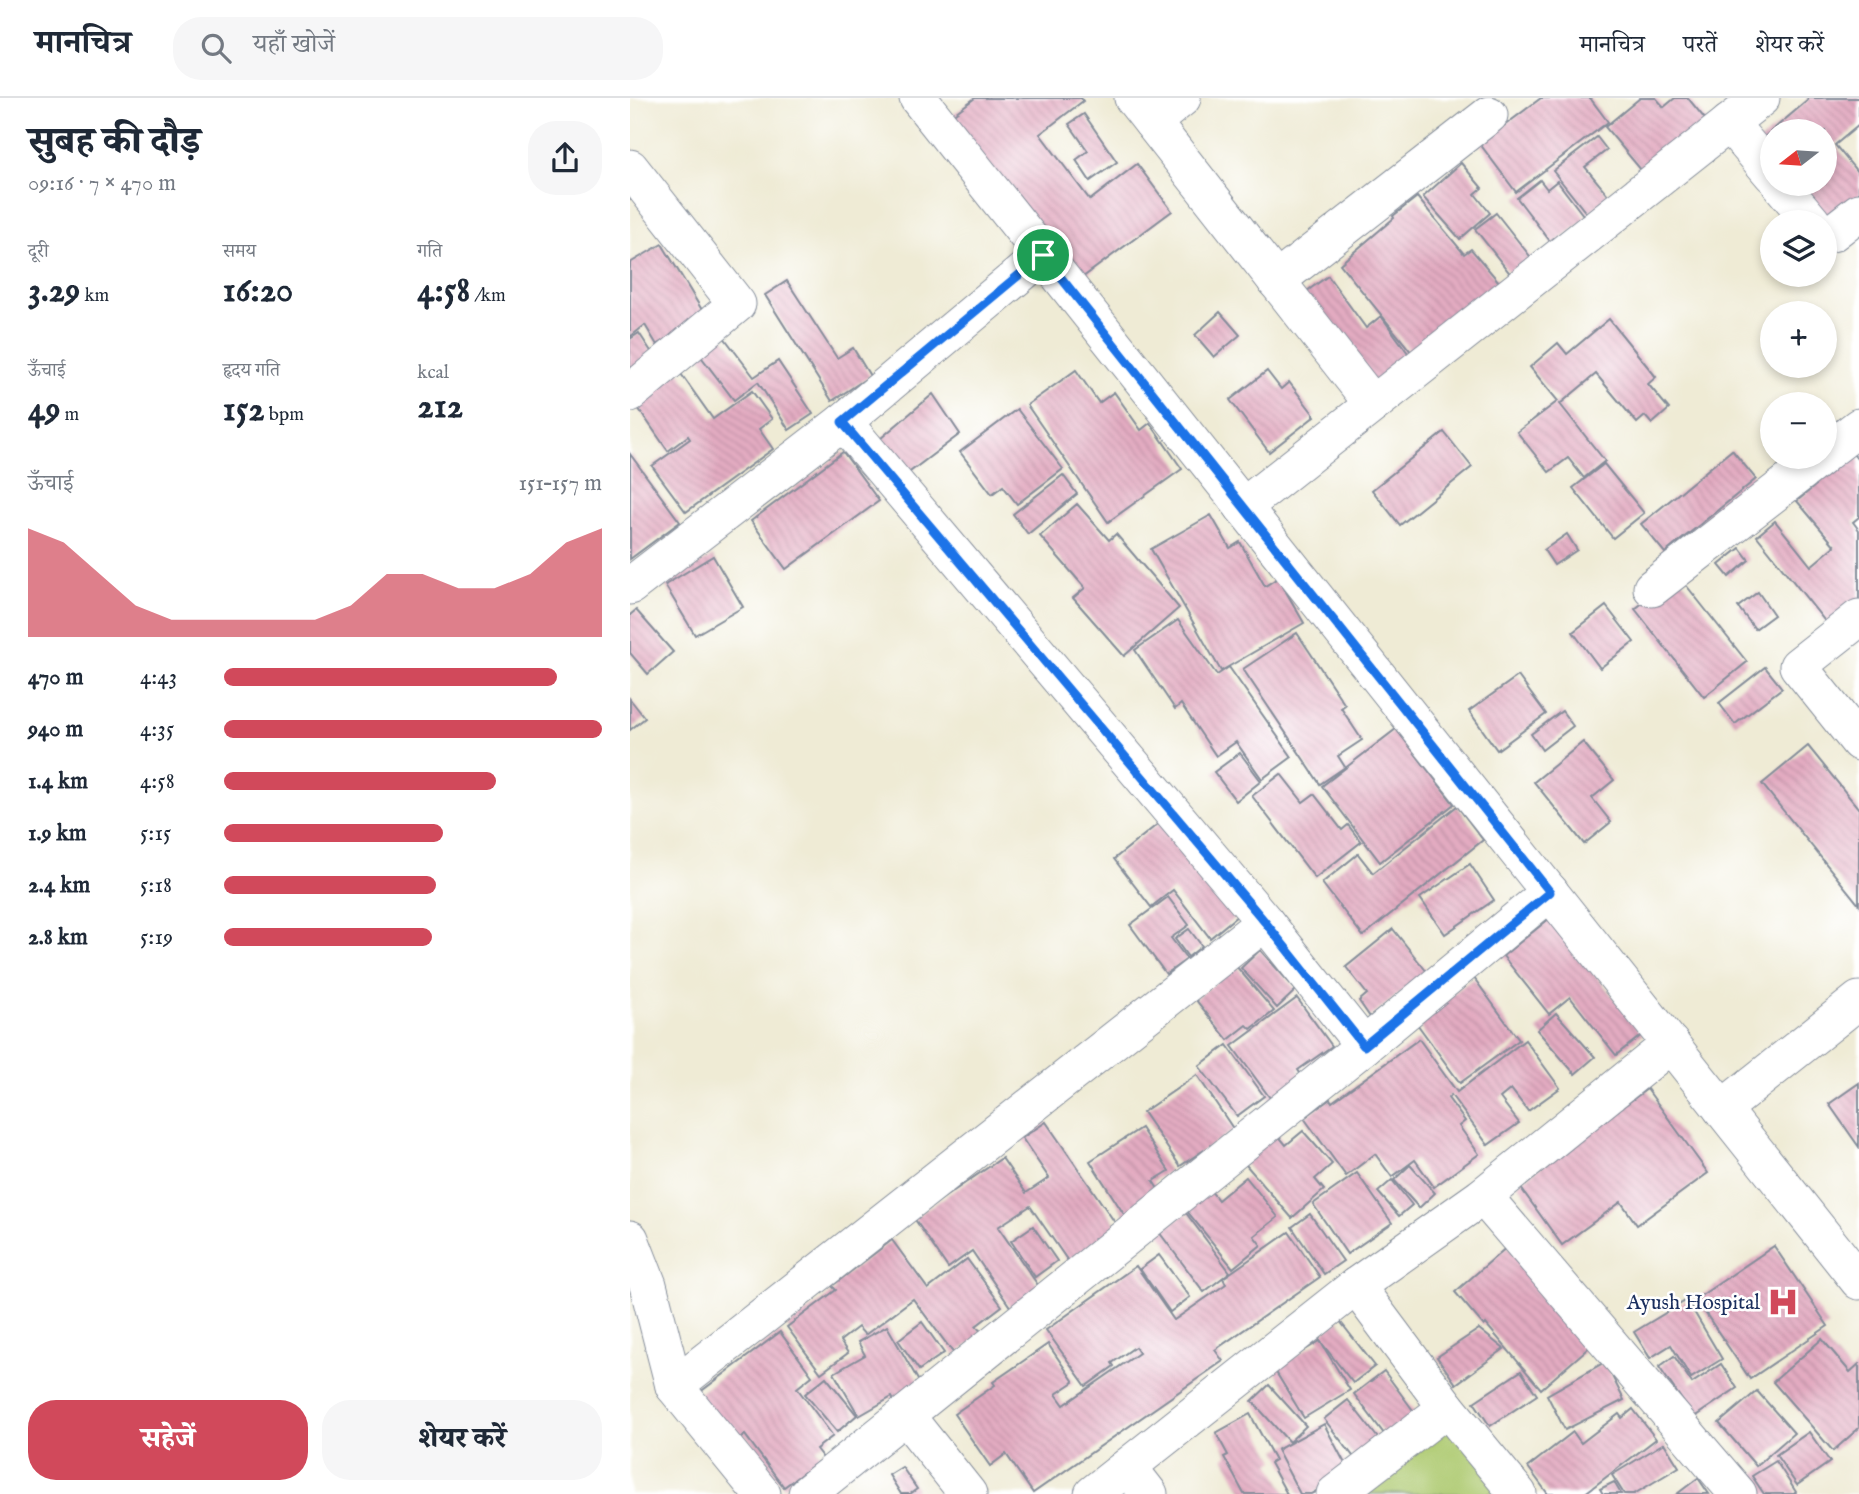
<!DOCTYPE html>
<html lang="hi">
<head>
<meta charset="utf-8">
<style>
	body { margin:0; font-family:"IM FELL English","Noto Serif Devanagari",serif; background:#f6f6f7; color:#1f2937; height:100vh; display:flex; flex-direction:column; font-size:26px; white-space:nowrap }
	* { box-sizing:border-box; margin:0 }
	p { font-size:23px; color:#747a83 }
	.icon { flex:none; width:38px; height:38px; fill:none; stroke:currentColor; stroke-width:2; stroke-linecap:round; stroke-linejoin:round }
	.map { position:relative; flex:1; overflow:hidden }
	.side { display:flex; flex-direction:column; background:#fff; width:630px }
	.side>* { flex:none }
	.needle { width:46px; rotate:253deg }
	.buttons { position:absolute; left:1130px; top:21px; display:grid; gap:14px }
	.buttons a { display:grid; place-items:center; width:77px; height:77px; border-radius:50%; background:#fff; box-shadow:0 4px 10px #0003; font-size:35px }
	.pin { position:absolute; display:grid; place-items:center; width:60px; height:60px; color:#fff; margin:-30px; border:4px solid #fff; border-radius:50%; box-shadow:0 2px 7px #0007 }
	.round { display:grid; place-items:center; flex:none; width:74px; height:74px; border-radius:28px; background:#f6f6f7 }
	.headline { display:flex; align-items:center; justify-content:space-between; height:119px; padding:0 28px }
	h1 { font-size:38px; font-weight:800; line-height:52px }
	.metrics { display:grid; grid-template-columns:repeat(3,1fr); gap:10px; height:119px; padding:7px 28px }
	.metrics div { display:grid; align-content:center }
	.metrics b { font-size:35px; font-weight:800 }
	.metrics small { font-size:19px; font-weight:400 }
	.metrics p { font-size:19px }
	.chart { height:196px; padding:14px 28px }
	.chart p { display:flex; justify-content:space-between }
	.chart svg { width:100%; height:126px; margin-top:7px; fill:#d1495b; opacity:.7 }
	.primary-button { display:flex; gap:14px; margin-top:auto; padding:14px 28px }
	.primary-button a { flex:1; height:80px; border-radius:28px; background:#d1495b; color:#fff; font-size:28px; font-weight:800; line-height:80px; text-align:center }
	.primary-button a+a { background:#f6f6f7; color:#1f2937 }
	ul { padding:0 28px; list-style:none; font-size:23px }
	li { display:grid; grid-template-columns:112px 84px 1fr; align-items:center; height:52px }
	li i { height:18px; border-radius:9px; background:#d1495b }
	header { display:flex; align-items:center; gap:42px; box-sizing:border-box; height:98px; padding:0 35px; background:#fff; border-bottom:2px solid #e0e1e3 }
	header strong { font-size:33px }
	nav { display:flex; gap:38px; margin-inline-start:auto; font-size:24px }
	.search { width:490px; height:63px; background:#f6f6f7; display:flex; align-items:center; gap:18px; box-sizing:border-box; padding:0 24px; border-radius:28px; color:#747a83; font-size:26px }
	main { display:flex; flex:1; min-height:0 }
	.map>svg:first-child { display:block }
</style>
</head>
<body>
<header>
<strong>मानचित्र</strong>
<div class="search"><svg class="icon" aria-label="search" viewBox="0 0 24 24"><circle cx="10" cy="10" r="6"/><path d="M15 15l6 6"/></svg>यहाँ खोजें</div>
<nav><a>मानचित्र</a><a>परतें</a><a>शेयर करें</a></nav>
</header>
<main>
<section class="side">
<div class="headline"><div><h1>सुबह की दौड़</h1><p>09:16 · 7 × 470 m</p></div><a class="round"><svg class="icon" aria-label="share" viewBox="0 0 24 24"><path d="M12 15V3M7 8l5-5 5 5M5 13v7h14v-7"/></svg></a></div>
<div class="metrics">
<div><p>दूरी</p><b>3.29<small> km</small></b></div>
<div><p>समय</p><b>16:20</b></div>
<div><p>गति</p><b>4:58<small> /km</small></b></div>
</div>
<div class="metrics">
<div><p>ऊँचाई</p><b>49<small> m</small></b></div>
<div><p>हृदय गति</p><b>152<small> bpm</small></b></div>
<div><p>kcal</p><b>212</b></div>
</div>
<div class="chart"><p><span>ऊँचाई</span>151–157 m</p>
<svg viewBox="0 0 160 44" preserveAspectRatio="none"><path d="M0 44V6L10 11L20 22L30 33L40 38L50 38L60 38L70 38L80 38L90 33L100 22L110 22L120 27L130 27L140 22L150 11L160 6V44z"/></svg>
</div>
<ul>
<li><b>470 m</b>4:43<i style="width:88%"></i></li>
<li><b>940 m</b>4:35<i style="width:100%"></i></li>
<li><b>1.4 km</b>4:58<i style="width:72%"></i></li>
<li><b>1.9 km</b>5:15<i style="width:58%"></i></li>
<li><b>2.4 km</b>5:18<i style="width:56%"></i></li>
<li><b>2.8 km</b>5:19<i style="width:55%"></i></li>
</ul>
<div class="primary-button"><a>सहेजें</a><a>शेयर करें</a></div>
</section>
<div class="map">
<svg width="1229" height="1396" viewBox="0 0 1229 1396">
	<defs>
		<pattern id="building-back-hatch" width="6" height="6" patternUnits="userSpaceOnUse" patternTransform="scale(1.75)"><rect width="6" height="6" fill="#e3abc1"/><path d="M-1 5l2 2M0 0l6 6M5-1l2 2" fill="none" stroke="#c293a8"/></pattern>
	</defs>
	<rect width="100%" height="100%" fill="#fff"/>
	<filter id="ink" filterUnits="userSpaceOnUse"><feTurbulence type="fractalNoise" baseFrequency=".0143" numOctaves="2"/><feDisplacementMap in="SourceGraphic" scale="14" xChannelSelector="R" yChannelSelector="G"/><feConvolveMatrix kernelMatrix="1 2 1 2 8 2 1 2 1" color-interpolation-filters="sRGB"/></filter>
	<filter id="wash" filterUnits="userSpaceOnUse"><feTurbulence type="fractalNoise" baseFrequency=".00686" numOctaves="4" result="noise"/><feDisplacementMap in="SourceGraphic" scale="28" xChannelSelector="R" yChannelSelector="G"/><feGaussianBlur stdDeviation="1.57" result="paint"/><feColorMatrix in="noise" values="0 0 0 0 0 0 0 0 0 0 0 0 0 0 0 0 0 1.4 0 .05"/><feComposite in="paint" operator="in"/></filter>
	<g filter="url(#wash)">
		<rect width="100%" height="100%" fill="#efebd5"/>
		<!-- green -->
		<path fill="#aeca71" stroke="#647c68" stroke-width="2" d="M820,1324l58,72h-149z"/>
		<g id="blocks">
			<!-- building -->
			<g fill="url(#building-back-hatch)">
				<path d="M345,0h106l2,3 -43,33 50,66 47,-36 35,47 -97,72 -124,-167z"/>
				<path d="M911,0h49l18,24 -92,70 -36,-48z"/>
				<path d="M1010,0h16l8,9 11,-9h13l22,27 -63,52 -42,-50z"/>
				<path d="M1177,0h52v27l-24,20 24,29v26l-31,29 -38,-45h35v-53h-52v33l-17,-20 52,-44z"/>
				<path d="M454,16l33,48 -27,19 -14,-21 12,-9 -19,-27z"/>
				<path d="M967,39l10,13 -22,17 24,29 -22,18 -34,-43z"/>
				<path d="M831,65l21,25 -7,6 15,19 -30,26 -37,-42z"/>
				<path d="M910,82l7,9 10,-8 29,38 -33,26 -36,-47z"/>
				<path d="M787,99l47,57 7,-5 28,33 -83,76 -76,-94 54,-46 -1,-2z"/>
				<path d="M866,115l37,47 -21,16 -37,-47z"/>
				<path d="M32,146l43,71 -48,30 -12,-20 -15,12v-74z"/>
				<path d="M698,178l38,52 15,-12 32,44 -46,35 -71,-96z"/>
				<path d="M157,183l50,77 16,-10 17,28 -38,25 -67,-106z"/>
				<path d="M590,214l20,23 -26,22 -19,-22z"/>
				<path d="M979,221l47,58 -8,7 21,25 -17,15 -7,-8 -8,7 -41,-49 -36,30 45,57 -21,17 -16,-20 -19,14 -32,-40 41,-31 -28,-34 28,-24 9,11z"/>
				<path d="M90,234l34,45 24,-16 35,53 -24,16 -31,-48 -24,18 -38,-50z"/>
				<path d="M9,235l19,29 -28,23v-46z"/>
				<path d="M446,272l23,33 15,-11 27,38 9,-7 32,46 -74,53 -81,-117z"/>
				<path d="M49,273l34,48 39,-28 20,28 -13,10 14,20 -87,63 -34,-46 38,-27 -2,-3 -20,15 -34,-49z"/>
				<path d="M637,273l14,18 8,-7 26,34 -46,36 -39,-52z"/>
				<path d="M303,296l27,40 -53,40 -27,-35z"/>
				<path d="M387,311l46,60 -46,35 -14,-18 -11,8 -32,-42z"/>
				<path d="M814,334l28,35 -72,58 -28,-35z"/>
				<path d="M1102,352l24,29 -91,74 -24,-29z"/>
				<path d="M1220,352l9,11v56l-6,5 6,8v69l-31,26 -71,-89 18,-15 36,45 24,-20 -38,-45 18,-15 -4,-4z"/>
				<path d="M213,354l36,49 -93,68 -35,-48z"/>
				<path d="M0,356l50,68 -50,37z"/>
				<path d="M974,366l40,49 -31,25 -40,-50z"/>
				<path d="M433,377l14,19 -49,40 -15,-20z"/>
				<path d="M447,406l32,36 7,-6 63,74 -55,48 -51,-58 12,-10 -45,-52z"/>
				<path d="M581,417l19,33 10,-6 25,44 13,-8 26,45 -83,48 -70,-122z"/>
				<path d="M937,436l10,16 -23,15 -10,-15z"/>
				<path d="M1110,450l9,12 -20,17 -10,-12z"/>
				<path d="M83,458l30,51 -48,28 -30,-50z"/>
				<path d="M1048,477l69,87 -43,35 -69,-88z"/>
				<path d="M1128,494l16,23 -19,14 -17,-22z"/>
				<path d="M976,508l28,36 -34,26 -27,-36z"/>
				<path d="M6,512l37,42 -25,22 -18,-21v-38z"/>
				<path d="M548,522l39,55 12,-8 63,90 -30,22 -26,-37 -20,14 -35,-52 -6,5 -40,-59z"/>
				<path d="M667,535l48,72 -4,3 21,32 -24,16 7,11 -25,17 -77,-115z"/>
				<path d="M1135,569l17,21 -47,36 -16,-21z"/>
				<path d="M888,578l28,38 -49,36 -28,-39z"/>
				<path d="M0,601l15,19 -15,12z"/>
				<path d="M932,613l11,15 -31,24 -11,-16z"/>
				<path d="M766,631l58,75 -74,58 -58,-76z"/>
				<path d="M953,644l31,38 -22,18 19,24 -27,22 -50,-62z"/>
				<path d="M1178,648l51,63v96l-97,-121z"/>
				<path d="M610,655l21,28 -25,20 -22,-29z"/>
				<path d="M651,676l22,28 11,-8 28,36 6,-5 13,17 -46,36 -63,-82z"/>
				<path d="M827,708l26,34 -120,96 -41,-53 36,-29 15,19z"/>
				<path d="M533,722l75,95 -28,23 -37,-48 -22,17 -37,-48z"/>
				<path d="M840,766l24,36 -49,34 -25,-36z"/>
				<path d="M538,799l21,28 -18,13 16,21 -21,15 -36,-49z"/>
				<path d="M920,820l93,116 -27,21 -46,-58 -21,17 -46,-58z"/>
				<path d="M559,831l13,17 -14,11 -13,-18z"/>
				<path d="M763,831l34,43 -57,45 -11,-16 8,-7 -21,-27z"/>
				<path d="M630,852l36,40 -19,18 -36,-40z"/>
				<path d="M606,868l38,45 -23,18 -4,-4 -19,15 -33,-41z"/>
				<path d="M844,880l45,62 -59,43 -45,-62z"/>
				<path d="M667,900l35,48 -34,24 6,9 -31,23 -41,-56z"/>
				<path d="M926,915l39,44 -20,17 -38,-44z"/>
				<path d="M789,941l38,53 68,-52 35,48 -32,23 -17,-22 -11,9 19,25 -31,22 -37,-50 -3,3 17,23 -6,5 20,28 -45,33 -19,-27 -23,17 -17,-23 -29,22 -42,-58 26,-19 2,3z"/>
				<path d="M597,947l37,51 -27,20 -38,-50z"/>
				<path d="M567,977l37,55 -54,36 -37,-54z"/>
				<path d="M1229,985v64l-30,-43z"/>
				<path d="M1017,991l61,84 -71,52 -16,-23 -59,43 -44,-61z"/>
				<path d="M416,1024l72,105 -50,34 -38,-55 -32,21 44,64 -29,20 -41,-60 -24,17 -34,-50 88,-60 24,35 23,-15 -27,-40z"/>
				<path d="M511,1030l28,43 -16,10 9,14 -35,24 -37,-58z"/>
				<path d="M643,1031l13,16 17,-14 29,33 -17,15 9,11 -32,28 -52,-60z"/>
				<path d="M780,1067l25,28 -16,15 -25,-28z"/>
				<path d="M727,1075l35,50 -45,31 -34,-50z"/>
				<path d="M616,1079l32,40 -24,19 7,9 -28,23 -47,-58 24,-20 8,10z"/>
				<path d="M762,1082l20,25 -13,11 -21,-24z"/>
				<path d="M556,1115l44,59 -26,20 -45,-60z"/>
				<path d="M680,1116l33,47 -19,13 -32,-47z"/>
				<path d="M403,1128l24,35 -22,16 -24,-36z"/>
				<path d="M659,1134l31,45 -105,73 8,11 -190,132 -27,-39 -16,12 -36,-52 41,-29 -2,-3 55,-38 26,38 -18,12 8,11 75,-52 -4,-6 -23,16 2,3 -28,20 -40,-56 90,-64 38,54 52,-36 -3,-6z"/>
				<path d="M262,1142l36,49 39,-30 35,47 -26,20 7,8 -28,21 -42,-56 -48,36 -7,-8 -18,14 8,12 -27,20 -34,-46 49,-37 -4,-4z"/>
				<path d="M878,1148l85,98 -52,45 -55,-65 -2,2 -29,-34z"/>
				<path d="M1144,1148l54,80 -78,53 -54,-80z"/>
				<path d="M529,1157l31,42 -20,15 -30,-43z"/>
				<path d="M1057,1202l35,59 -31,19 -20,-33 -21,13 -16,-26z"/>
				<path d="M709,1222l36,46 -22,17 -36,-46z"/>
				<path d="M292,1224l22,31 -25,17 -21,-30z"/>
				<path d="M257,1228l35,61 -27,16 -3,-6 -33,19 -25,-43 31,-18 -7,-13z"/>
				<path d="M849,1231l25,20 -48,35 -19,-27z"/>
				<path d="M150,1234l32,44 -15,12 36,48 -17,13 7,9 -39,29 -39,-52 -18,13 -36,-49z"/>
				<path d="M1192,1241l28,33 9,-8v64l-26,23 -60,-69z"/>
				<path d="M690,1243l30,49 -46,28 -30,-49z"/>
				<path d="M1044,1258l18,27 29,-19 16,24 -43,29 -35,-50z"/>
				<path d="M975,1264l19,38 -59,30 -18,-35z"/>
				<path d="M754,1273l34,46 -30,22 -34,-45z"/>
				<path d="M891,1273l16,24 -47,31 -16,-24z"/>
				<path d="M196,1279l31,38 -20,17 -32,-38z"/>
				<path d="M639,1287l37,41 -17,16 -37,-41z"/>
				<path d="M1127,1293l37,42 -38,33 -37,-43z"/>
				<path d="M718,1302l33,42 -24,19 -33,-42z"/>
				<path d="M1003,1311l23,30 -72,55h-36l-20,-27 45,-35 8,11 38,-29 3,4z"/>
				<path d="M620,1316l25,46 -5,3 17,31h-43l-20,-37 4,-2 -12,-22z"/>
				<path d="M694,1326l26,49 -39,21h-11l-23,-44z"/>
				<path d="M1179,1334l21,30 -33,23 -21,-30z"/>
				<path d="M1034,1345l15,24 -45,27h-10l-12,-19z"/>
				<path d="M1146,1363l20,31 -2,2h-30l-12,-18z"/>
				<path d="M272,1369l15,22 -7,5h-9l-12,-19z"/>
				<path d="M1068,1380l11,16h-32z"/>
				<path d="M984,1384l7,12h-18l-3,-5z"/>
			</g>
		</g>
	</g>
	<g filter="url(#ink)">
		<use href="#blocks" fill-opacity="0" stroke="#858d9a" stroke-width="2"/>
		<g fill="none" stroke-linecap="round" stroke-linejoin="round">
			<defs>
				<g id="minor">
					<path d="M288,0l941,1183"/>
					<path d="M503,0l240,306"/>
					<path d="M522,24l30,-24"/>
					<path d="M1099,25l44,52"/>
					<path d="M0,70l107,136 -107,89"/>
					<path d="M1150,86l32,38"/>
					<path d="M1195,136l7,-1 27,-21"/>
					<path d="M646,183l213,-166"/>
					<path d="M213,324l422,500 99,124"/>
					<path d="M1195,355l34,-26"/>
					<path d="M613,409l518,-409"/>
					<path d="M0,488l213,-164 200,-167"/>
					<path d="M1022,490l169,-131"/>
					<path d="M1229,520l-61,48 61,76"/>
					<path d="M1092,1011l137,-109"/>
					<path d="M853,1098l255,298"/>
					<path d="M0,1141l18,46 26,101 88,108"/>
					<path d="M726,1188l91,122 71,86"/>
					<path d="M44,1288l591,-464"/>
					<path d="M275,1317l63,79"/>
					<path d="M498,1369l21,27"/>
					<path d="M177,1396l557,-448 186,-154"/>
					<path d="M463,1396l263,-208 127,-90 188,-152"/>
					<path d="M705,1396l112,-86"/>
				</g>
			</defs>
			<!-- minor casing -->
			<use href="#minor" stroke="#858d9a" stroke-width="39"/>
			<!-- minor -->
			<use href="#minor" stroke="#fff" stroke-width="37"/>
		</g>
	</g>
	<g fill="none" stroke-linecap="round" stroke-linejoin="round" filter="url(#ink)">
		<defs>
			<path id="route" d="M413,157l507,637 -186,154 -99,-124 -423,-500z"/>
		</defs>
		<!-- route casing -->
		<use href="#route" stroke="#fff" stroke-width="14"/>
		<!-- route -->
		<use href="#route" stroke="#1a73e8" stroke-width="9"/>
	</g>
	<!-- icons -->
	<defs>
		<symbol id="hospital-bare" viewBox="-9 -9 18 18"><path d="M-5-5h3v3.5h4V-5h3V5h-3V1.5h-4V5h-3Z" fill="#d1495b" stroke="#fff" stroke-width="2.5" paint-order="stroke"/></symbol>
	</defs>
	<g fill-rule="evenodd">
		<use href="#hospital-bare" x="1131" y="1182" width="44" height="44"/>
	</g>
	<g text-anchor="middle" stroke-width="5" stroke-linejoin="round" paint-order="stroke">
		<!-- poi labels -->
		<g font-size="21" fill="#1b2f5e" stroke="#fff" text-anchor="end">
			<text x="1130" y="1211">Ayush Hospital</text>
		</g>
	</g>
</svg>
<div class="buttons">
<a><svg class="needle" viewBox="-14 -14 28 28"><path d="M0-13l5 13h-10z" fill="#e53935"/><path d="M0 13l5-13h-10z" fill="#747a83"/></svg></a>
<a><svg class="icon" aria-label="layers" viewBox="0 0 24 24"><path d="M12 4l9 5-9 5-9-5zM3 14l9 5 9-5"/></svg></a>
<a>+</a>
<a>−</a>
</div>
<div class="pin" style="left:413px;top:157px;background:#1e9e55"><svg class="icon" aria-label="arrive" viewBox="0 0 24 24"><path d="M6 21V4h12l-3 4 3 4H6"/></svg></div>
</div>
</main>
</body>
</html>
